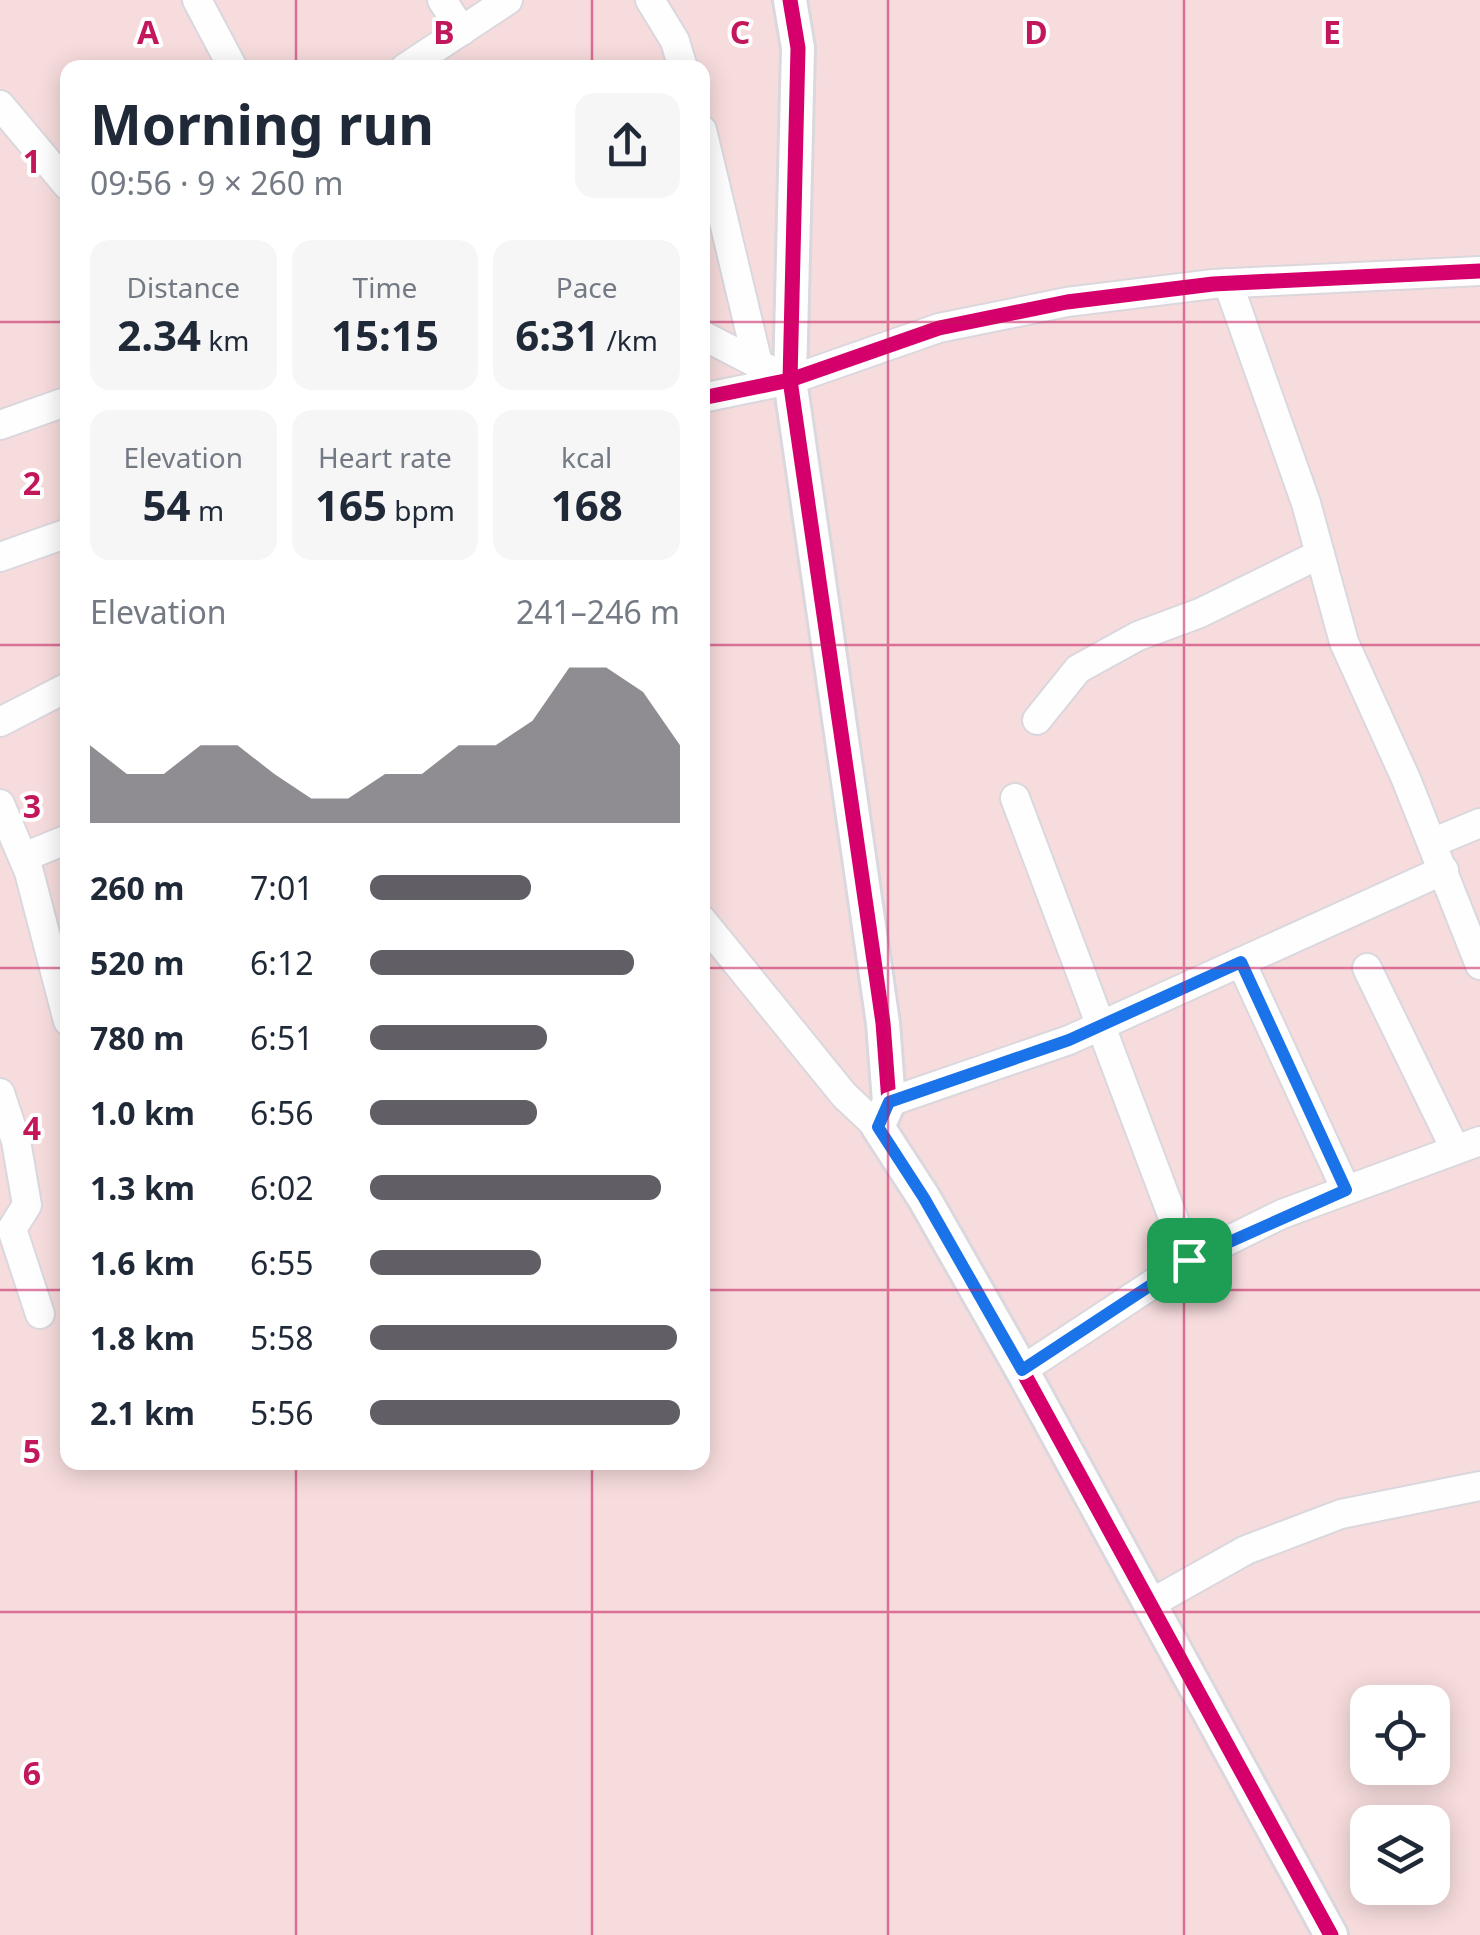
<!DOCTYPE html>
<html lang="en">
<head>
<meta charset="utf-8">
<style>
	body { margin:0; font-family:"Noto Sans",sans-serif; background:#f6f6f7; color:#1f2937; height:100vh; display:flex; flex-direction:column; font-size:38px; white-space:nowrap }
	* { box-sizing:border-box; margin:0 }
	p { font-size:32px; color:#747a83 }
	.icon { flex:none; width:55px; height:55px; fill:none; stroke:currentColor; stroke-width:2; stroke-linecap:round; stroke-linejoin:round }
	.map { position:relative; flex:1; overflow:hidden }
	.side { position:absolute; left:60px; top:60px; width:650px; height:1410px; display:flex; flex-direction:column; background:#fff; border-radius:20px; box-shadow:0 5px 25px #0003 }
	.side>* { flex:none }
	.tools { position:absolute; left:1350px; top:1685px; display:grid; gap:20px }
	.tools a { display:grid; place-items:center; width:100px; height:100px; border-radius:20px; background:#fff; box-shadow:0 5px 25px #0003; font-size:50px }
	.pin { position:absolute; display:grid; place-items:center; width:85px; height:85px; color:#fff; margin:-42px; border-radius:20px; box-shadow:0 5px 15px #0006 }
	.round { display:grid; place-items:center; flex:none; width:105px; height:105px; border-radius:20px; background:#f6f6f7 }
	.summary { display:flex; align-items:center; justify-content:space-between; height:170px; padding:0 30px }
	h1 { font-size:55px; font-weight:700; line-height:75px }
	.metrics { display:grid; grid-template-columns:repeat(3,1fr); gap:15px; height:170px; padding:10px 30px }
	.metrics div { display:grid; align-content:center; border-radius:20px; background:#f6f6f7; text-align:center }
	.metrics b { font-size:42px; font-weight:700 }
	.metrics small { font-size:28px; font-weight:400 }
	.metrics p { font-size:28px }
	.chart { height:280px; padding:20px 30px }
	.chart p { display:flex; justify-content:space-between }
	.chart svg { width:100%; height:180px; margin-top:10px; fill:#625e65; opacity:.7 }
	ul { padding:0 30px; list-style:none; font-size:32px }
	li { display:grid; grid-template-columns:160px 120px 1fr; align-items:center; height:75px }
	li i { height:25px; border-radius:12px; background:#625e65 }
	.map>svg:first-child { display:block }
</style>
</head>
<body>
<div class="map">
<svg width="1480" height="1935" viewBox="0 0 1480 1935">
	<rect width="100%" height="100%" fill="#fbfbfb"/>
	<!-- green -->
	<path fill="#f7dcdd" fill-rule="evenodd" d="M0,0h1480v1935h-1480zM68,68h634v1394h-634zM1368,1702h64v66h-64zM1368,1822h64v66h-64z"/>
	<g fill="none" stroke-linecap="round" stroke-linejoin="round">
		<defs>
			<g id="minor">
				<path d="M197,0l36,68"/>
				<path d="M442,0l20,31"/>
				<path d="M650,0l25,41 8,27"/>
				<path d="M405,68l103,-68"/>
				<path d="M0,105l68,81"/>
				<path d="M702,130l56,234"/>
				<path d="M1228,283l78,220 38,139 62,137 74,186"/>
				<path d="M702,335l64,33"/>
				<path d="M702,398l88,-18 149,-52 128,-26 146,-18 267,-13"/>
				<path d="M0,425l68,-24"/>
				<path d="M0,557l68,-24"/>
				<path d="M1037,720l41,-51 60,-33 62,-23 120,-59"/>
				<path d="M0,722l68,-35"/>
				<path d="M1015,798l174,462"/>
				<path d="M0,804l29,68 39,149"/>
				<path d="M1432,843l48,-20"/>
				<path d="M24,857l44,-18"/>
				<path d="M702,920l142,175 34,32"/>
				<path d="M1241,962l105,228"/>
				<path d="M1367,968l88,181"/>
				<path d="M0,1093l16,48 11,64 -15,24 28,85"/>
				<path d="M889,1102l180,-62 375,-170"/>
				<path d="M1022,1370l167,-110 93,-46 198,-73"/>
				<path d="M1148,1605l98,-55 95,-36 139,-28"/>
			</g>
			<path id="tertiary" d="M790,0l8,48 -8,332 93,643 6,79 -11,25 46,71 98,172 309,565"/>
		</defs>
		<!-- minor casing -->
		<use href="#minor" stroke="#dad7dd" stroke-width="32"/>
		<!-- tertiary casing -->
		<use href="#tertiary" stroke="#dad7dd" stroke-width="38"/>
		<!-- minor -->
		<use href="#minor" stroke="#fefefe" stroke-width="28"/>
		<!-- tertiary -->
		<use href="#tertiary" stroke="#fefefe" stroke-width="32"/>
		<defs>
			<g id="cycleway">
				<path d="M790,0l8,48 -8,332 93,643 6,79 -11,25 46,71 98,172 309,565"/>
				<path d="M702,398l88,-18 149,-52 128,-26 146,-18 267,-13"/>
			</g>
		</defs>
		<!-- cycleway casing -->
		<use href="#cycleway" stroke="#fff" stroke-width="21"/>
		<!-- cycleway -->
		<use href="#cycleway" stroke="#d6006c" stroke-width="15"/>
	</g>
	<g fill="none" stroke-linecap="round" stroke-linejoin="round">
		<defs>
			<path id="route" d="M1241,962l105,228 -157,70 -167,110 -98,-172 -46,-71 11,-25 180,-62z"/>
		</defs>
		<!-- route casing -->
		<use href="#route" stroke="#fff" stroke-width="20"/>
		<!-- route -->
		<use href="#route" stroke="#1a73e8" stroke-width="12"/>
	</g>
	<!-- grid -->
	<path fill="none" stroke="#c2185b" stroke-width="2.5" stroke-opacity="0.55" d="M296,0v68M592,0v68M888,0v1935M1184,0v1935M0,322h68M702,322h778M0,645h68M702,645h778M0,968h68M702,968h778M0,1290h68M702,1290h778M296,1462v473M592,1462v473M0,1612h1480"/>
	<g font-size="32" text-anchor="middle" font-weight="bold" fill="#c2185b" stroke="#fff" stroke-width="8" stroke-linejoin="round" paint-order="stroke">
		<text x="148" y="44">A</text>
		<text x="444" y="44">B</text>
		<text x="740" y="44">C</text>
		<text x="1036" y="44">D</text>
		<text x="1332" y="44">E</text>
		<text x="32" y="173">1</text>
		<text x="32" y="495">2</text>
		<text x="32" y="818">3</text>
		<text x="32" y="1140">4</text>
		<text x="32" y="1463">5</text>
		<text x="32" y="1785">6</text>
	</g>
</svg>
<div class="tools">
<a><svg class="icon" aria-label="locate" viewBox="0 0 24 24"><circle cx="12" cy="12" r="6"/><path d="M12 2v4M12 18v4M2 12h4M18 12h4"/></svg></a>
<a><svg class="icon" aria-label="layers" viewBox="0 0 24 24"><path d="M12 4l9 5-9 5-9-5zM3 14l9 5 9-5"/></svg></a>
</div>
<div class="pin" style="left:1189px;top:1260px;background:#1e9e55"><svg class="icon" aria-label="arrive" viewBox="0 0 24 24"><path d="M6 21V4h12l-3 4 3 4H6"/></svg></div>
<section class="side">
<div class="summary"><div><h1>Morning run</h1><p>09:56 · 9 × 260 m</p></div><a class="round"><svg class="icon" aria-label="share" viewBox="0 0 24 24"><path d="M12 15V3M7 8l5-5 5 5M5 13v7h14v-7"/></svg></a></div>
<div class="metrics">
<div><p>Distance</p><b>2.34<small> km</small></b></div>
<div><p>Time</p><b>15:15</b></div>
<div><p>Pace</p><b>6:31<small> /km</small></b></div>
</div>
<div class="metrics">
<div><p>Elevation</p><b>54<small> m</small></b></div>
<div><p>Heart rate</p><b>165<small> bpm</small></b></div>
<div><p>kcal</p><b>168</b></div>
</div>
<div class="chart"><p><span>Elevation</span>241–246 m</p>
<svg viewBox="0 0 160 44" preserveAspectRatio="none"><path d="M0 44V25L10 32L20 32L30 25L40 25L50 32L60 38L70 38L80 32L90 32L100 25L110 25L120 19L130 6L140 6L150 12L160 25V44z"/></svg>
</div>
<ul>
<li><b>260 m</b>7:01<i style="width:52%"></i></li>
<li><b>520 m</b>6:12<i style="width:85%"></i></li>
<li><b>780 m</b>6:51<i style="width:57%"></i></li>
<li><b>1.0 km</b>6:56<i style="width:54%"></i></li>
<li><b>1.3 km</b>6:02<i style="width:94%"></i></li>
<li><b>1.6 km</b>6:55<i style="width:55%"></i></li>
<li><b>1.8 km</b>5:58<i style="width:99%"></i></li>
<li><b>2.1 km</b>5:56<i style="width:100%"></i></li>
</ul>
</section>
</div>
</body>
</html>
